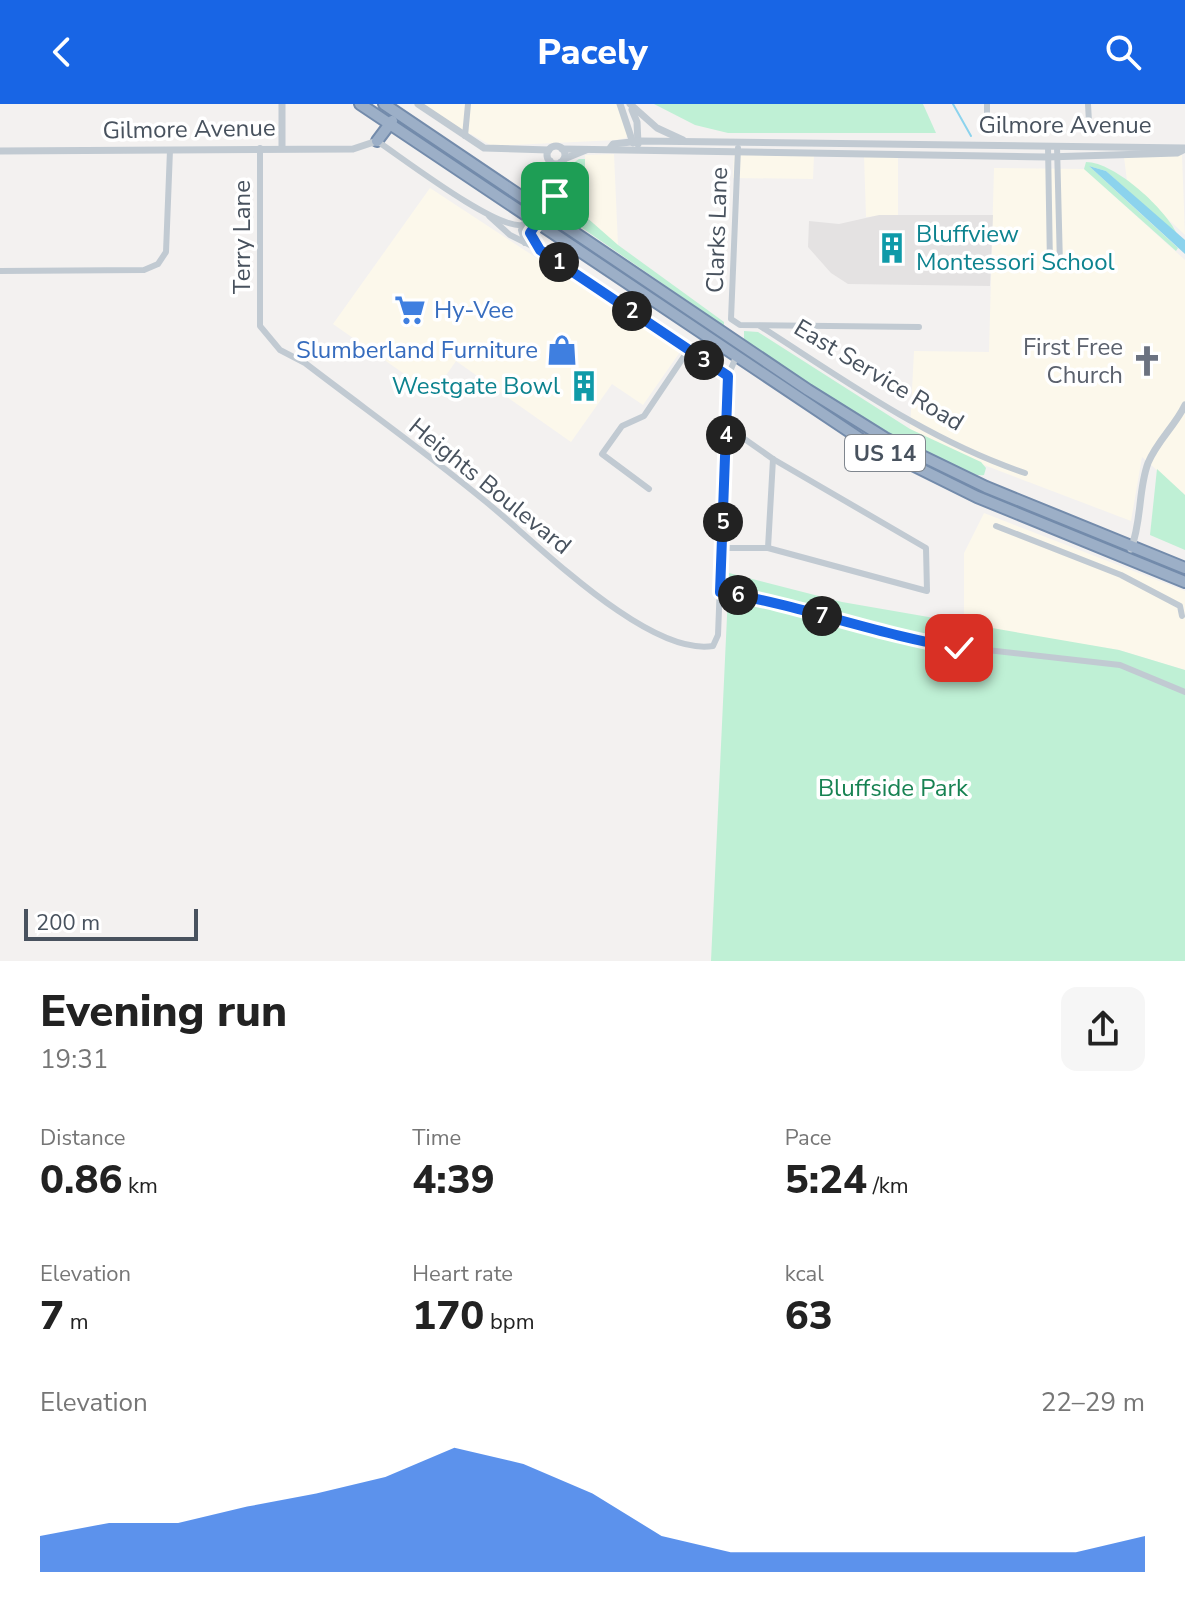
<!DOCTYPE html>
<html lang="en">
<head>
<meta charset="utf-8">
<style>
	body { margin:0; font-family:"Nunito Sans",sans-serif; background:#f6f6f6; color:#222; height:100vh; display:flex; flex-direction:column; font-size:30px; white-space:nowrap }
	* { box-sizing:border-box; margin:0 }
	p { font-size:26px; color:#767676 }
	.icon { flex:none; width:44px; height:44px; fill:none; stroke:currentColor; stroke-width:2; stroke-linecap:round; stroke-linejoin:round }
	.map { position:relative; height:857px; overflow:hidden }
	.sheet { display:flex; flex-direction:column; background:#fff; flex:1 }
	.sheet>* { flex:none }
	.scale { position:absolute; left:24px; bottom:20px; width:174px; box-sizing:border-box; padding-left:8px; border:4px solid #48525e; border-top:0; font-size:22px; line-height:28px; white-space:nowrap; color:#48525e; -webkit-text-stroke:6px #fff; paint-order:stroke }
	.pin { position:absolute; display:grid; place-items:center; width:68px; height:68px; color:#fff; margin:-34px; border-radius:16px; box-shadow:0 4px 12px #0006 }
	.km { position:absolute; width:40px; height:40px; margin:-20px; border-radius:50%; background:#222; color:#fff; font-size:22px; line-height:40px; text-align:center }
	.round { display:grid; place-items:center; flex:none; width:84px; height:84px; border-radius:16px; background:#f6f6f6 }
	.summary { display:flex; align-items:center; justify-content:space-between; height:136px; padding:0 40px }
	h1 { font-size:44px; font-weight:800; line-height:60px }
	.stats { display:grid; grid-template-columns:repeat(3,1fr); gap:12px; height:136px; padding:8px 40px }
	.stats div { display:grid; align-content:center }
	.stats b { font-size:40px; font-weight:800 }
	.stats small { font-size:22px; font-weight:400 }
	.stats p { font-size:22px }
	.chart { height:224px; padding:16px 40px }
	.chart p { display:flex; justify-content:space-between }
	.chart svg { width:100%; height:144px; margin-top:8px; fill:#1865e5; opacity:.7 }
	header { display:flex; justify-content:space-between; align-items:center; height:104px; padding:0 40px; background:#1865e5; color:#fff; font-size:36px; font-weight:800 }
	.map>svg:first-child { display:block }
</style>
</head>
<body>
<header><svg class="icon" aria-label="back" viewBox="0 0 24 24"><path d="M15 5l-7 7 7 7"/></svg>Pacely<svg class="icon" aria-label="search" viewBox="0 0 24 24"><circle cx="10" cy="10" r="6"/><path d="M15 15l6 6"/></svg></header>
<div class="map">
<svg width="1185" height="857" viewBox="0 0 1185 857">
	<rect width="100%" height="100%" fill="#f3f1f0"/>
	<!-- commercial -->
	<g fill="#fcf8eb">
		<path d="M414,0h203l11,29 -2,5 -10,2 -124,6 -21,-12 -15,-1z"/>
		<path d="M734,49l80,2 -1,24 -80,-1z"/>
		<path d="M614,50l4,91 -33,-26v-64z"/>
		<path d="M1182,51l3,80 -58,-54 -3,-24z"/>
		<path d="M864,52l34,1v58l-32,2z"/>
		<path d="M994,64l90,1 101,91v235l-43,-38 -11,64 -147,-56 -74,-36 4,-78 75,1z"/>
		<path d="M430,84l250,164 -37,53 -31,-21 -41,58 -115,-81 -23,33 -100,-70z"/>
		<path d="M984,409l201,78v79l-66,-20 -155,-25v-72z"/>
	</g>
	<!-- education -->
	<path fill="#e4e2e2" d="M879,111h114l-3,71 -142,-2 -17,-11 -23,-26 1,-26 30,3z"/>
	<!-- green -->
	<g fill="#bff0d5">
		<path d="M654,0h269l13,29h-208l-33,-8z"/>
		<path d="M579,55h6v57l33,29 106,77v4l-165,-114 7,-44z"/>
		<path d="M1086,58c29,0 81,48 92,74l-72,-65 -17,-5 89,82 -2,3 -92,-82z"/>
		<path d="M744,227l14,1 152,97 71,33 5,6 -2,7c-34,6 -204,-111 -240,-136z"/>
		<path d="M1157,365l28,26v55l-35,-15z"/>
		<path d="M729,469l113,29 277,48 66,20v291h-474z"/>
	</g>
	<!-- water -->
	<path fill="#8cd3ed" d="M1089,62l17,5 79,69v14z"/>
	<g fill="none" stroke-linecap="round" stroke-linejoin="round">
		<!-- stream -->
		<path stroke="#8cd3ed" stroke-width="2" d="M953,0l18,32"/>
		<defs>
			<g id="trunk">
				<path d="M360,0l502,336 115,57 208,85"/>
				<path d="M384,0l424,286 77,48 101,49 199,81"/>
				<path d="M377,37l15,-20"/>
			</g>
		</defs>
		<!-- trunk casing -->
		<use href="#trunk" stroke="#738bab" stroke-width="14"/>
		<!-- minor -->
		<g stroke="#c1cad2" stroke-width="6">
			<path d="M1088,0l1,18"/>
			<path d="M987,9v-9"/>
			<path d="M465,32l3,-32"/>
			<path d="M377,37c27,18 118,88 145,84"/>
			<path d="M1048,42l2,119"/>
			<path d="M1057,42l3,119"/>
			<path d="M260,44v178l20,24 25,13c60,46 122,90 180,138 49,39 162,156 228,145l5,-11 10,-259 8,-19"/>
			<path d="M738,44l-7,171 9,6 179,2"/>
			<path d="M489,112l21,19 30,15 188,126"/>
			<path d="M538,120l-8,13 10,13"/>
			<path d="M525,139l-4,-13 6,-13"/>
			<path d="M0,167l144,-1 14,-6 8,-12 4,-102"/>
			<path d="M760,222c86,55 167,114 265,147"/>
			<path d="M649,385l-47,-35 20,-28 22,-10 45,-67"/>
			<path d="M996,422l125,49 59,31 2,10"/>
			<path d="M722,444h46l159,43 -1,-43 -153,-89 -47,-33"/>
			<path d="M768,444l5,-89"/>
			<path d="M720,488l40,7 174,45 186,21 65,27"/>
		</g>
		<!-- tertiary -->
		<g stroke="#c1cad2" stroke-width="7">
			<path d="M282,0v44"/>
			<path d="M418,0l66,44 65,2"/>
			<path d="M620,0l13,39"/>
			<path d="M630,0l27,24 26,12"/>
			<path d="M632,6l5,12 1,22"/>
			<circle cx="556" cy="51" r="9"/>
			<path d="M610,44l3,-4 27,-3 545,7"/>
			<path d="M562,45l485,8 130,-4 8,-4"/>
			<path d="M0,47l353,-2 24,-8"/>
			<path d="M564,55l22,-9"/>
			<path d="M534,104l10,-21 6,-26"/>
			<path d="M544,111l11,-19 6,-34"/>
			<path d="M1131,445c11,-28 7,-59 17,-86 9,-22 27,-37 37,-58"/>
		</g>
		<!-- trunk -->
		<use href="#trunk" stroke="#9cafc7" stroke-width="10"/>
	</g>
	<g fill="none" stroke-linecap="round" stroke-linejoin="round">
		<defs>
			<path id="route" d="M555,92l-25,37 10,17 188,126 -8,216c81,13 158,43 239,56"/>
		</defs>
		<!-- route casing -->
		<use href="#route" stroke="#fff" stroke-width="16"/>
		<!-- route -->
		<use href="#route" stroke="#1865e5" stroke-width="10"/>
	</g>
	<!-- icons -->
	<defs>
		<symbol id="building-bare" viewBox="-9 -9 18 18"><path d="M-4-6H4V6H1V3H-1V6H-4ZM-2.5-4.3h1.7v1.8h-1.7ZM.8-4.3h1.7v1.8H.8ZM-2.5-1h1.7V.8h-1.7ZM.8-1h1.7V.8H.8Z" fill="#0f9aa8" stroke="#fff" stroke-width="2.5" paint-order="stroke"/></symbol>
		<symbol id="supermarket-bare" viewBox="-9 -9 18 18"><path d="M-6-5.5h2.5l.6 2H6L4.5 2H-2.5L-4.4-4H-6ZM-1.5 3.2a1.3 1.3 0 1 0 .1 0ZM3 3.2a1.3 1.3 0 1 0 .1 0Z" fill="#3f7fe0" stroke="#fff" stroke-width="2.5" paint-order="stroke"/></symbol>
		<symbol id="shop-bare" viewBox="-9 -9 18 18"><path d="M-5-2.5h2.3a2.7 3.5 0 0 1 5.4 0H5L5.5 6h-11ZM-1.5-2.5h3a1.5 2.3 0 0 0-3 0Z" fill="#3f7fe0" stroke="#fff" stroke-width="2.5" paint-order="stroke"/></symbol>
		<symbol id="church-bare" viewBox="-9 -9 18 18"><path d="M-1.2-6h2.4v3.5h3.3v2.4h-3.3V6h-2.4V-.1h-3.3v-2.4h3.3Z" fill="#6b7280" stroke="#fff" stroke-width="2.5" paint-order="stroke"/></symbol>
	</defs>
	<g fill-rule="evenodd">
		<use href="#building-bare" x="870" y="122" width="44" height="44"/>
		<use href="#supermarket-bare" x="388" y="184" width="44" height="44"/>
		<use href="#shop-bare" x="540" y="224" width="44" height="44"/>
		<use href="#church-bare" x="1125" y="235" width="44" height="44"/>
		<use href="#building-bare" x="562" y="260" width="44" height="44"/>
	</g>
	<g text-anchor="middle" stroke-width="7" stroke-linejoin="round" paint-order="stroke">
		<!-- shield labels -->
		<rect fill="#fff" stroke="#7f868e" stroke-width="2" x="845" y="331" width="80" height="36" rx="6"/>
		<g font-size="22" font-weight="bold" fill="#48525e">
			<text x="885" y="357">US 14</text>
		</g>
		<!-- street labels -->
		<g font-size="24" fill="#48525e" stroke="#fff">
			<text x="1065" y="29">Gilmore Avenue</text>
			<text transform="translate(189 25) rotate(-1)" y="8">Gilmore Avenue</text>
			<text transform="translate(717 126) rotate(-88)" y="8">Clarks Lane</text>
			<text transform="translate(242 133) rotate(-90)" y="8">Terry Lane</text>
			<text transform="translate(879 271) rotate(31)" y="8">East Service Road</text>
			<text transform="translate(490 382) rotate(39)" y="8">Heights Boulevard</text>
		</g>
		<!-- culture labels -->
		<g font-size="24" fill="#0d838f" stroke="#fff" text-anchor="start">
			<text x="916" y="138">Bluffview<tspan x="916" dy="28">Montessori School</tspan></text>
			<text x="560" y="290" text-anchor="end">Westgate Bowl</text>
		</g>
		<!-- shop labels -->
		<g font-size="24" fill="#366cbe" stroke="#fff" text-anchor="start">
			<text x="434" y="214">Hy-Vee</text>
			<text x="538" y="254" text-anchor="end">Slumberland Furniture</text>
		</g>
		<!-- worship labels -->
		<g font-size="24" fill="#5b616d" stroke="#fff" text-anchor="end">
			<text x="1123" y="251">First Free<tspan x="1123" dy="28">Church</tspan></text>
		</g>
		<!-- park labels -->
		<g font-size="24" fill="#178252" stroke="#fff">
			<text x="893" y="692">Bluffside Park</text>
		</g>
	</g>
</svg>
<div class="scale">200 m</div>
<div class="pin" style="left:555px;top:92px;background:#1e9e55"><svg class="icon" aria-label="arrive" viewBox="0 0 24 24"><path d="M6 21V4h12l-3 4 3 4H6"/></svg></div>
<div class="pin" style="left:959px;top:544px;background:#d93025"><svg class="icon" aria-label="check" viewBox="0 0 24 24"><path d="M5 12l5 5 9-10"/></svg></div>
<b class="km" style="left:559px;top:158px">1</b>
<b class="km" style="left:632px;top:207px">2</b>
<b class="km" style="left:704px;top:256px">3</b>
<b class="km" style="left:726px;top:331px">4</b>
<b class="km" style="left:723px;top:418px">5</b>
<b class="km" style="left:738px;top:491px">6</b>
<b class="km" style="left:822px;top:512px">7</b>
</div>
<section class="sheet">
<div class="summary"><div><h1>Evening run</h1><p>19:31</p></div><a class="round"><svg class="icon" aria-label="share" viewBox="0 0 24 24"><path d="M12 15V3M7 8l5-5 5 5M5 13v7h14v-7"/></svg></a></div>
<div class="stats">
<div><p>Distance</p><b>0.86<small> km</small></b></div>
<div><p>Time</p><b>4:39</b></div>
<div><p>Pace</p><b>5:24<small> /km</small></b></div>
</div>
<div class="stats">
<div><p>Elevation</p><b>7<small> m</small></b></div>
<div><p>Heart rate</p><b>170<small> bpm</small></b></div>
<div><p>kcal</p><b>63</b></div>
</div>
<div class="chart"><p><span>Elevation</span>22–29 m</p>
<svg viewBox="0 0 160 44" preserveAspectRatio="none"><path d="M0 44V33L10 29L20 29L30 24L40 20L50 15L60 6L70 11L80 20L90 33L100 38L110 38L120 38L130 38L140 38L150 38L160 33V44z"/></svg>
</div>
</section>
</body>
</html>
